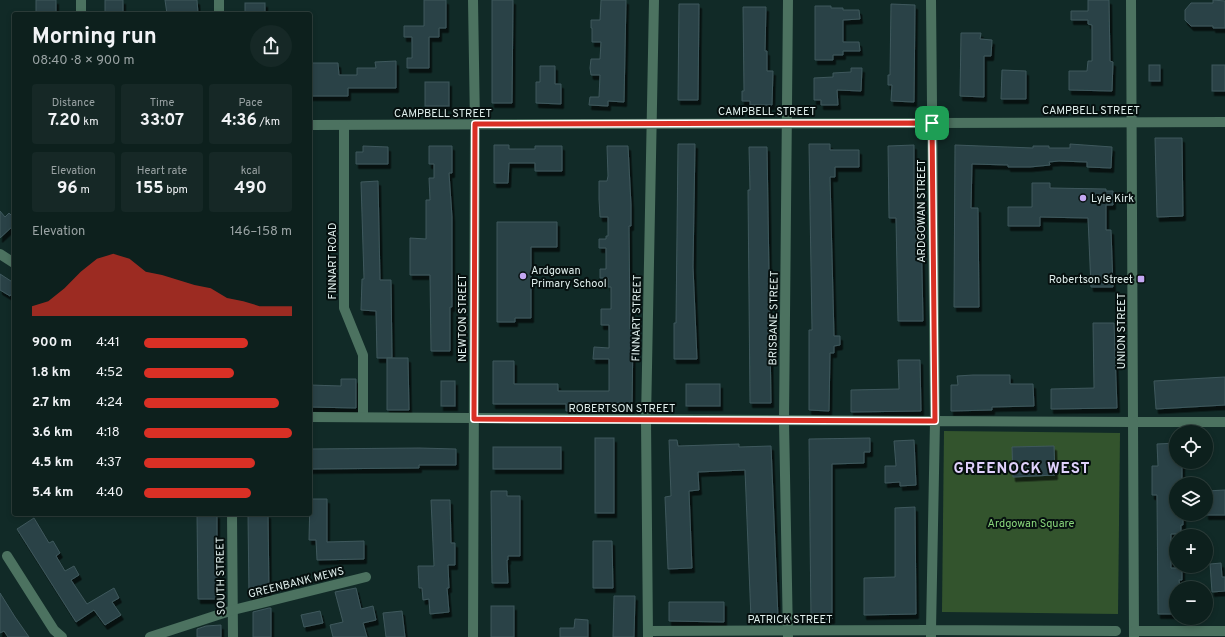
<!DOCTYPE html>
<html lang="en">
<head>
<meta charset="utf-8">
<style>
	body { margin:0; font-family:Overpass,sans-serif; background:#162826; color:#f1f3f6; height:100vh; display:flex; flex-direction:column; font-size:15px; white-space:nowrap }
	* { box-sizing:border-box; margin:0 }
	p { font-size:13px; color:#9aa3a4 }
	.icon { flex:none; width:22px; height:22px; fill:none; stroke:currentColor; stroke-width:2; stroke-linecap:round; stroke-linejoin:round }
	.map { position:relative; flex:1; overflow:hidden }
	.panel { position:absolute; left:12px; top:12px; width:300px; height:504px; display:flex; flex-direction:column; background:#0d201d; border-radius:4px; box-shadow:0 2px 6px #0003,0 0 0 1px #2d3e3b }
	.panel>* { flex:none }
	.buttons { position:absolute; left:1169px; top:425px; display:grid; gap:8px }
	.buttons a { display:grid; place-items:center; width:44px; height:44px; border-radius:50%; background:#0d201d; box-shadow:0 2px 6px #0003,0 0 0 1px #2d3e3b; font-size:20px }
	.pin { position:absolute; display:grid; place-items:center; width:34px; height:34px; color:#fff; margin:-17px; border-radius:8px; box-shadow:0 2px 6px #0006 }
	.round { display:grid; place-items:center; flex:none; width:42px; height:42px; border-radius:21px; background:#162826 }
	.head { display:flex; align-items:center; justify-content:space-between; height:68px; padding:0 20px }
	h1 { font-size:22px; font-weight:700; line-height:30px }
	.figures { display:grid; grid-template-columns:repeat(3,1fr); gap:6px; height:68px; padding:4px 20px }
	.figures div { display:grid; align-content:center; border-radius:4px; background:#162826; text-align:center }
	.figures b { font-size:17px; font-weight:700 }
	.figures small { font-size:11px; font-weight:400 }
	.figures p { font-size:11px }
	.chart { height:112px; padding:8px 20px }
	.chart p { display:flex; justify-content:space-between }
	.chart svg { width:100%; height:72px; margin-top:4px; fill:#d93025; opacity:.7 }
	ul { padding:0 20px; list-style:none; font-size:13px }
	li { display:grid; grid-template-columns:64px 48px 1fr; align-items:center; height:30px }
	li i { height:10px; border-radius:5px; background:#d93025 }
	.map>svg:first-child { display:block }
</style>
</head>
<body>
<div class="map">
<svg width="1225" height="637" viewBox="0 0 1225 637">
	<defs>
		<filter id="shadow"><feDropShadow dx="2.5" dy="4.5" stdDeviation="0" flood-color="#0009"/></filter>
	</defs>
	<rect width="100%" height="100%" fill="#112a27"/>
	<!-- green -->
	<path fill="#33542d" d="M944,431l176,2 -2,181 -176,-2z"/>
	<!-- building -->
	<g fill="#2a4347" stroke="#3f585d" filter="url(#shadow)">
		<rect x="36" y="0" width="20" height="14"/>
		<rect x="105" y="0" width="18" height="14"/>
		<path d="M165,0h32l1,14h-31z"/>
		<path d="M424,0h22v28h-7v9h-10v31h-22v-10h5v-21h-8v-11h20z"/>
		<path d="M492,0h21l-1,103h-20z"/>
		<path d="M601,0h25l-2,102 -16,-1v5l-19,-1 1,-8h9l1,-22h-9l-1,-7 1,-9h9l1,-17h-9v-14h-1v-8h9z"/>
		<path d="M1088,0h21l1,61 3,1 -1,29 -43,-1v-19h18l1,-10h4v-36l-4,-1v-4h-17v-9h17z"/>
		<path d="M1213,0l12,1v27h-12v-2h-22l-6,-6v-10l6,-7h22z"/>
		<rect x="245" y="3" width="20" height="11"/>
		<path d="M679,4h20l-1,96h-20z"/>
		<path d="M891,4l24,1 -1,97 -23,-1 1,-16h-4v-10h2z"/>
		<path d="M815,6h16v2h12v2h16l1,9 -17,1v22h16l1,9h-17v4h-10v5h-18z"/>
		<path d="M743,7h23l-1,44h2v20h6l-1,34h-22v-4h-8v-10h2z"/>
		<path d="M961,33h20l-1,6 12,1 -1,16h-7v41l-24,-1z"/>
		<path d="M396,61v27h-48v8h-38v-33h28l1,12h18v-7h19l-1,-6z"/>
		<rect x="1149" y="65" width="11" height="16"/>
		<rect x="1212" y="65" width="13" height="26"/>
		<path d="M540,66h15v18h6v20l-25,-1v-21h4z"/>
		<path d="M851,68h11l-1,23 -24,-1 1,15h-17v-5h-7v-22l19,-1v-4l18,-1z"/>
		<path d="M1002,70l24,1v28h-25z"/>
		<rect x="425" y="82" width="24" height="24"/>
		<path d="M1155,138h27l1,78 -26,1z"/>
		<path d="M678,144h17l-2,123 4,92h-23v-36h2z"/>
		<path d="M809,144h21v6h29v17h-24v10h-5l4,159h6v9l-6,1v7h-4l-1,58 -20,-1v-80h3z"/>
		<path d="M1070,144l42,3 -1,21 -24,-1v-5l-28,-1 -10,1 1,3 -20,2h-22v-2l-36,-1 -1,44h7l1,99h-25l1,-162 78,3v-2h16v2h21z"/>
		<path d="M494,145h15v4h26v-3h27v25h-27v-8h-26l-1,20h-14z"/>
		<path d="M914,145v75h7l2,101h-25l-2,-103h-7l-1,-72z"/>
		<path d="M363,146l25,1v17h-32v-12h7z"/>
		<path d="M429,146h23v27h-3l3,44v90h-2v44h-19l-1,-76h-20v-37l16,1v-39h4l-1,-22h5v-14h-5z"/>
		<path d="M607,146h21l3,59v21h-2l1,103h3l-1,82h-66v-7h-73v-43h21v23h44v7h51v-32h-16l1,-12 15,1v-23h-8v-16h10v-22h-3v-9h-8v-9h6v-21h-7v-9h7v-3h2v-19h-8l-1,-18v-18h8l1,-5z"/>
		<path d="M749,147h18l4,256h-21l-2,-213h2z"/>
		<path d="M378,181l2,99h11l1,78h-15l-1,-47 -15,-1 1,-31h2l-3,-97z"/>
		<path d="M1032,183h18v5l56,1v2h7v14h-7v25h5l2,57h-22l-3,-69 -48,-1v9h-32v-19h24z"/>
		<path d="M0,211l5,6 4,-4 5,5v7l-14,13z"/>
		<path d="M497,222h60v25h-26v71h-16v4h-18z"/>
		<path d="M0,274l14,9v7l-4,6 -10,-6z"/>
		<path d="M1093,323h21l3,85 -66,1v-20l43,-1z"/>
		<path d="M387,358h21l1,52h-22z"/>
		<path d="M898,360h22l1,51 -70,1v-22l48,-1z"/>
		<path d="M973,375h37v9h23l1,22 -42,1v3l-41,1v-26h7l-1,-9z"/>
		<path d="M1225,377v28l-69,4 -2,-28z"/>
		<path d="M341,379h15v29l-46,-1v-22l31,1z"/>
		<rect x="441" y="381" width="14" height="25"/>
		<rect x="686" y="384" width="34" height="22"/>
		<rect x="595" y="438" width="19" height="75"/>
		<path d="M870,438v14h-6v11l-32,1v155l-21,1 -2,-181z"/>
		<path d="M669,440h8l1,6 61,-2v3l32,-1 7,172 -27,1 -6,-149 -47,2 1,18 -10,1 3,77 -24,1 -3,-72 6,-1z"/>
		<path d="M914,440l2,45 -16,1v-4l-15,1v-17h11l-2,-25z"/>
		<path d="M1176,443v19h6v22h-6v30h7v11h-2v9h-10v34h11v12h-3l1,8h-4v26h-18l-1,-119h-5v-29h6l-1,-22z"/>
		<path d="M1054,446l1,29 -42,2 -1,-30z"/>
		<rect x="493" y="447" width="68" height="22"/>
		<path d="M419,448l37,1v16h-37v3l-109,1v-20z"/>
		<path d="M1225,490v25h-19v-24z"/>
		<path d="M491,491h16v5h13v60h-12v4h-1l1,23h-16z"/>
		<path d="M310,499h17v43l37,-1v18l-47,1 -1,-20h-7z"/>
		<path d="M431,500h19l1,43h4v22h-7l1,23h-2l2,24 -19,2 -1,-15 -6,1 -1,-12h-3l-1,-22h16z"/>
		<path d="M915,507l1,107 -52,1v-37l31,-1v-69z"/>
		<path d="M197,514h20v85h-19z"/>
		<path d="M248,514h20l1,80 -16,4v-2h-4z"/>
		<path d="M34,518l15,25 4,-2 7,12 -4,3 9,15 9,-5 5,9 -8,5 16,24 27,-16 5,10 -7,4 9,13 -16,10 -11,-15 -18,12 -59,-93z"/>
		<path d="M593,541h19l1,47h-20z"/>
		<path d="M1221,563l1,14h3v14l-13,1 -2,-28z"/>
		<path d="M356,588l5,21 12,-3 3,14 -13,3 4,14h-34l-3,-12 13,-3 -8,-30z"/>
		<path d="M0,593l15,24 14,20h-21l-4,-6 -4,2z"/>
		<path d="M614,596h21l-1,41h-21z"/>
		<path d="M669,602h55v20l-55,-1z"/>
		<rect x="491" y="606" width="23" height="31"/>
		<path d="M269,608h2v29h-18v-25z"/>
		<path d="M320,611l3,12 -19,4 -3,-12z"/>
		<path d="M402,611l3,26h-19l-3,-24z"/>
		<path d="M575,619l13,1v17h-28v-9h14z"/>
		<path d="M221,625v12h-24v-8l9,-3z"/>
	</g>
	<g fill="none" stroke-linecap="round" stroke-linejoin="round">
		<!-- street -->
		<g stroke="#4c7260" stroke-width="10">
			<path d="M81,0v14"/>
			<path d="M219,0v14"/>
			<path d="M473,0l2,125 -2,512"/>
			<path d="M788,0l-4,421 4,216"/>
			<path d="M1131,0l2,422h92"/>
			<path d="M310,125l915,-3"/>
			<path d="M344,125v183l19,47v61"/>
			<path d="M0,254l14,9"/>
			<path d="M310,417l625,4 -4,-421"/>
			<path d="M232,514l1,123"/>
			<path d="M7,556l47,74 8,7"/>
			<path d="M648,631l283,-1v7"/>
			<path d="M1116,631l-185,-1 4,-209 198,1 1,215"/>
			<path d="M1134,631h91"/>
			<path d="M150,637l83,-27 133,-33"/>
			<path d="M648,637l-2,-217 8,-420"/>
		</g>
	</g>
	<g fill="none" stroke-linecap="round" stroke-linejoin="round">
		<defs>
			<path id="route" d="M932,123l3,298 -461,-2 1,-295z"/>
		</defs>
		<!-- route casing -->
		<use href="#route" stroke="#fff" stroke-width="8"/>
		<!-- route -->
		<use href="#route" stroke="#d93025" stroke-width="5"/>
	</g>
	<!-- markers -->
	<g fill="#c3a7f2" stroke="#06100f" stroke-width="1.5">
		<circle cx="1083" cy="198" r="4"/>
		<circle cx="523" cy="276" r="4"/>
		<rect x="1137" y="275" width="8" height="8" rx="2"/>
	</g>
	<g text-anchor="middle" stroke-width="4" stroke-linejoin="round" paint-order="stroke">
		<!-- street labels -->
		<g font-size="11" fill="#dfeeec" stroke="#06100f">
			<text x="1091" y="114">CAMPBELL STREET</text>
			<text x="767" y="115">CAMPBELL STREET</text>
			<text x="443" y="117">CAMPBELL STREET</text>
			<text transform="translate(921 211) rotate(-90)" y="4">ARDGOWAN STREET</text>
			<text transform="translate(332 261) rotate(-90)" y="4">FINNART ROAD</text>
			<text transform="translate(462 318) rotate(-90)" y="4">NEWTON STREET</text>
			<text transform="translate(636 318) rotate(-89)" y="4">FINNART STREET</text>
			<text transform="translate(773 318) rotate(-89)" y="4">BRISBANE STREET</text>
			<text transform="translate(1121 331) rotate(-90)" y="4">UNION STREET</text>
			<text x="622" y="412">ROBERTSON STREET</text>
			<text transform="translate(220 576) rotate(-91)" y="4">SOUTH STREET</text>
			<text transform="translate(296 582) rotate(-14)" y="4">GREENBANK MEWS</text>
			<text x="790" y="623">PATRICK STREET</text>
		</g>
		<!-- poi labels -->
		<g font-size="11" fill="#dfeeec" stroke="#06100f" text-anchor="start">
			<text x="1091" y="202">Lyle Kirk</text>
			<text x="531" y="274">Ardgowan<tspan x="531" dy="13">Primary School</tspan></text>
			<text x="1133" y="283" text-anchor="end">Robertson Street</text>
		</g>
		<!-- park labels -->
		<g font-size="11" fill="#88d57b" stroke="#06100f">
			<text x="1031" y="527">Ardgowan Square</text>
		</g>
		<!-- district labels -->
		<g font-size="15" font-weight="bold" letter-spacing="1" fill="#e0d1fc" stroke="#06100f">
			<text x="1022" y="473">GREENOCK WEST</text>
		</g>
	</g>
</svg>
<div class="buttons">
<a><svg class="icon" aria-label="locate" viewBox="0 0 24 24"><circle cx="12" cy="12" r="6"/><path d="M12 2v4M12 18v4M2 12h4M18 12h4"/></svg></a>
<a><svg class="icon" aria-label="layers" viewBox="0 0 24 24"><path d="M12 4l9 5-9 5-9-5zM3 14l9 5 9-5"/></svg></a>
<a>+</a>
<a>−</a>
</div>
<div class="pin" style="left:932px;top:123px;background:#1e9e55"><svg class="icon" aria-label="arrive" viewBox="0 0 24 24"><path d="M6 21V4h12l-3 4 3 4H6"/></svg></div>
<section class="panel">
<div class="head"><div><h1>Morning run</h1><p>08:40 · 8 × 900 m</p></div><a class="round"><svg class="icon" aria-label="share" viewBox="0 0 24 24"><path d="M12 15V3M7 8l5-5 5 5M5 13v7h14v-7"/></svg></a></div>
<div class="figures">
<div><p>Distance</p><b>7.20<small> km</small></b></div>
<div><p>Time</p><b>33:07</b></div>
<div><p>Pace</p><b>4:36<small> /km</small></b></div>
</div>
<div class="figures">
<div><p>Elevation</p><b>96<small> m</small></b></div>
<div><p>Heart rate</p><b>155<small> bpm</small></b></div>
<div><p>kcal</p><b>490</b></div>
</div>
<div class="chart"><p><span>Elevation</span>146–158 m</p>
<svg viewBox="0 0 160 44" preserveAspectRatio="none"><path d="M0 44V38L10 35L20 27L30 17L40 9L50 6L60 9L70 17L80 19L90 22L100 25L110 27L120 33L130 35L140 38L150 38L160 38V44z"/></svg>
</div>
<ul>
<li><b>900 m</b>4:41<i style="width:70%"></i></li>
<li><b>1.8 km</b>4:52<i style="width:61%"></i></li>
<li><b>2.7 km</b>4:24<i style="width:91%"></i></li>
<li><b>3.6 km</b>4:18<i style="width:100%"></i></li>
<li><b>4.5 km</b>4:37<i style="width:75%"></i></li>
<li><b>5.4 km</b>4:40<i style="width:72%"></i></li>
</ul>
</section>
</div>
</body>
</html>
